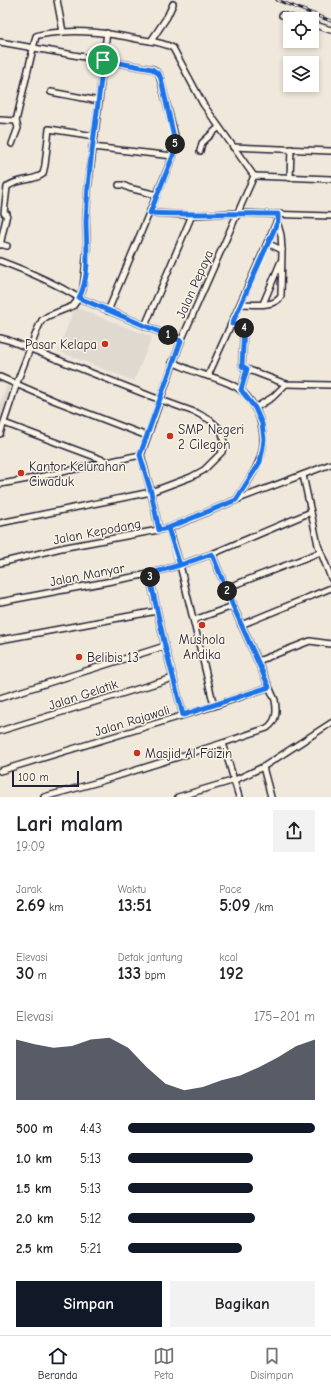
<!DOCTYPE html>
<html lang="id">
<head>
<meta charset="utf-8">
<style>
	body { margin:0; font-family:"Comic Neue",sans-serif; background:#f2f2f2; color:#202124; height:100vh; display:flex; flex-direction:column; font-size:15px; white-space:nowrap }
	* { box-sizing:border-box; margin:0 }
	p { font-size:13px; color:#757577 }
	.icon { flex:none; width:22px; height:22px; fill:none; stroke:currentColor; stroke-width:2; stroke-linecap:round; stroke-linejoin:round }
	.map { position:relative; height:797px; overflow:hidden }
	.panel { display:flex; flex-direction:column; background:#fff; flex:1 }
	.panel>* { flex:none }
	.fabs { position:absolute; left:283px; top:12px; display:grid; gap:8px }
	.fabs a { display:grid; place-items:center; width:36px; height:36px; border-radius:0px; background:#fff; box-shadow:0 2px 6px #0003; font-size:20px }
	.scale { position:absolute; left:12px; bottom:10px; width:67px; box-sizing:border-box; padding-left:4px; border:2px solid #22223b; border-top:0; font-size:11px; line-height:14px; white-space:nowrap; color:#22223b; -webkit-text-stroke:3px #fcf5e5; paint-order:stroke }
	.pin { position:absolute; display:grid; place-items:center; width:34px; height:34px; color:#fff; margin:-17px; border:2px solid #fff; border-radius:50%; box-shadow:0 1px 4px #0007 }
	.km { position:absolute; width:20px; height:20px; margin:-10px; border-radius:50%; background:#222; color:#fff; font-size:11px; line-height:20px; text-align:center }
	.round { display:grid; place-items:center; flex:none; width:42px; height:42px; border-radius:0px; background:#f2f2f2 }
	.overview { display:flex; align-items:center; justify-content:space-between; height:68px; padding:0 16px }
	h1 { font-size:22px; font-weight:600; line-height:30px }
	.stats { display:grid; grid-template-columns:repeat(3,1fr); gap:6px; height:68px; padding:4px 16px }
	.stats div { display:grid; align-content:center }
	.stats b { font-size:17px; font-weight:600 }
	.stats small { font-size:11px; font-weight:400 }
	.stats p { font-size:11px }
	.chart { height:112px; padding:8px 16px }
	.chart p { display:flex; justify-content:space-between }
	.chart svg { width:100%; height:72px; margin-top:4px; fill:#111827; opacity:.7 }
	.primary-button { display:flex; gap:8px; margin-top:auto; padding:8px 16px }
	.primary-button a { flex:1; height:46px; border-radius:0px; background:#111827; color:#fff; font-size:16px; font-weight:600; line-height:46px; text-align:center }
	.primary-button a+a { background:#f2f2f2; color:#202124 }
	ul { padding:0 16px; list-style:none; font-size:13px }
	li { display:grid; grid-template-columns:64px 48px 1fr; align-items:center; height:30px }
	li i { height:10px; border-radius:5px; background:#111827 }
	.tab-bar { display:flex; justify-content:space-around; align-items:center; height:56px; border-top:1px solid #e0e0e0; background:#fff; font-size:11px; color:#757577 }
	.tab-bar a { display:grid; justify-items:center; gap:2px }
	.tab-bar .on { color:#111827 }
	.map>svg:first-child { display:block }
</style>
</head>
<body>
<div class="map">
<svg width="331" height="797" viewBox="0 0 331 797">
	<rect width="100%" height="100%" fill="#efe8db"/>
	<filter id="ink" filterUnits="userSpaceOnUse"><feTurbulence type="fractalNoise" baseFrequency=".025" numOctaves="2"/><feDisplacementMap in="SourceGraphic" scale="8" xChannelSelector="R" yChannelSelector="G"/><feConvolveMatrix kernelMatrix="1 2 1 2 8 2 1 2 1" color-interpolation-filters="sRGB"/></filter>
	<g filter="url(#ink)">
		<!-- built -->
		<g fill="#e0d9cf">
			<path d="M75,307l77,30 -18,44 -76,-30z"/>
			<path d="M0,379l15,6 -15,38v-19l8,-21z"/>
		</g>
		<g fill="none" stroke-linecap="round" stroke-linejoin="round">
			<defs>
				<g id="minor">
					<path d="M57,0l6,32"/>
					<path d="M282,15l14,4"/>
					<path d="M312,24l19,6"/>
					<path d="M151,41l16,-24 6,-13"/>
					<path d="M0,42l147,26 6,1 6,5 16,62v6l-2,14 -65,155"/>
					<path d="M51,92l48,9"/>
					<path d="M0,120l16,1"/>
					<path d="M12,144l6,-16 -2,-7 20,-85c4,-2 9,-2 15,-3 29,-4 57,0 86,6 12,2 26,3 36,9l30,56 51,72"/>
					<path d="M92,147l81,9"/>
					<path d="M233,147l98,4"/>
					<path d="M200,151l2,-8 17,-16"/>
					<path d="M254,176l77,3"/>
					<path d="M290,178l1,-29"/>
					<path d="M119,185h4l6,3 28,7"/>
					<path d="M150,213l42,2 45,-2 94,3"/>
					<path d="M267,243l15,7"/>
					<path d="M0,244l7,2"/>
					<path d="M0,245l7,-31 -3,-1 3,-26c10,-9 25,-5 36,-13l2,-9 4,-36 46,7"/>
					<path d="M0,261c27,10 55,22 79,37l102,43"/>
					<path d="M241,304c11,0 34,4 40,-8l1,-46 -1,-15 -4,-14"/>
					<path d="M263,304l18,-43"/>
					<path d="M232,324l12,1 -2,40 2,3 42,16 45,1"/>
					<path d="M145,326l47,-111"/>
					<path d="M0,338l8,2 142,56 47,17 13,7 10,9 2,4 2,9 -2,10 -18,18 -13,7 -40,15 -151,31"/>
					<path d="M172,362c10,4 19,9 29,12 12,3 24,7 35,13 9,5 16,15 21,25 16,37 -1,57 -21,88"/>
					<path d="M208,376l69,-155 1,-7"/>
					<path d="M0,377l53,23 94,36"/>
					<path d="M241,390l6,-21"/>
					<path d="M255,408l18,-11 13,-13"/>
					<path d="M4,423l102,38"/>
					<path d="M0,434l19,-57 19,-49 4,-8 6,-4 25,-10 6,-8 4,-9 4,-40 -1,-29 2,-32 11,-87 4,-41 4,-27"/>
					<path d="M141,455l40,-114 73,-165"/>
					<path d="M141,455l10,37 8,38"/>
					<path d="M303,475l15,70 13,33"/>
					<path d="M0,484c47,-7 94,-20 141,-29"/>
					<path d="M169,528l11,37 34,141"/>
					<path d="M0,563l61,-15 108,-20 67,-28 95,-36"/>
					<path d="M149,574l16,72 18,69"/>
					<path d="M226,588l95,-36"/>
					<path d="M0,602l149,-28 31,-9 32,-11 99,-42"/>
					<path d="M194,620l39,-14"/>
					<path d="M241,625l90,-37"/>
					<path d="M0,640l157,-29"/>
					<path d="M258,661l52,-20 21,3"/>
					<path d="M0,698l165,-52"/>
					<path d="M0,731l173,-53"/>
					<path d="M223,743l16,54"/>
					<path d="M263,767l8,30"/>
					<path d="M0,771l214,-65 55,-19"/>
					<path d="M44,797l51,-14 128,-40 44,-15c10,-7 10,-17 8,-28l-42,-94 -21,-52"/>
					<path d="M178,797l57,-17 28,-13 68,-44"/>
				</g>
			</defs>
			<!-- minor casing -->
			<use href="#minor" stroke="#22223b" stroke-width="8"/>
			<!-- minor -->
			<use href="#minor" stroke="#fcf5e5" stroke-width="5"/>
			<defs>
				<path id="rail" d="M277,0l54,21"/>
			</defs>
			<!-- rail casing -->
			<use href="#rail" stroke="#22223b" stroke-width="3"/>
			<!-- rail -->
			<use href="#rail" stroke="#fcf5e5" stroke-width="1.5" stroke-dasharray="4.5" stroke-linecap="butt"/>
		</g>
	</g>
	<g fill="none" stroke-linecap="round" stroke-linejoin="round" filter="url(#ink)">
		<defs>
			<path id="route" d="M103,60c-4,42 -11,84 -15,127 -1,11 -1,22 -2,33 0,26 5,55 -7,78l102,43 -15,41 -26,73 11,37 8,38 9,-2 12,37 32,-11 21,52 36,81 -86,28 -18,-69 -16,-72 31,-9 -12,-37 68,-28 24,-38 3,-15 1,-8 -2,-15 -7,-16 -14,-18 6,-21 -5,-3 2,-40v-2h-12l46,-103v-7c-43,-1 -86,1 -128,-1l23,-57 2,-14 -14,-63 -2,-5 -7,-5 -49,-9"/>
		</defs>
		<!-- route casing -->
		<use href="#route" stroke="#fff" stroke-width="8"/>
		<!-- route -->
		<use href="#route" stroke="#1a73e8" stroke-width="5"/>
	</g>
	<!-- markers -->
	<g fill="#c8321e" stroke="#fcf5e5" stroke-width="1.5">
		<circle cx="105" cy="344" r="4"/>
		<circle cx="170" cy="436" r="4"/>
		<circle cx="21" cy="473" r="4"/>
		<circle cx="202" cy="625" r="4"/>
		<circle cx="79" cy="657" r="4"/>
		<circle cx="137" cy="753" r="4"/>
	</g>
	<g text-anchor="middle" stroke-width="3" stroke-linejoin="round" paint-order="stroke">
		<!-- street labels -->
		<g font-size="13" fill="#22223b" stroke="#fcf5e5">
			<text transform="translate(194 284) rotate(-66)" y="5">Jalan Pepaya</text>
			<text transform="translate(97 531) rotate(-11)" y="5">Jalan Kepodang</text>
			<text transform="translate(87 574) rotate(-11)" y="5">Jalan Manyar</text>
			<text transform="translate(83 694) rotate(-18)" y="5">Jalan Gelatik</text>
			<text transform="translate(132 720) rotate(-17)" y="5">Jalan Rajawali</text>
		</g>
		<!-- poi labels -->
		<g font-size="13" fill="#22223b" stroke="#fcf5e5" text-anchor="start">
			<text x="97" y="349" text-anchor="end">Pasar Kelapa</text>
			<text x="178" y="434">SMP Negeri<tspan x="178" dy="15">2 Cilegon</tspan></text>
			<text x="29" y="471">Kantor Kelurahan<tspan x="29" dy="15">Ciwaduk</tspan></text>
			<text x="202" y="644" text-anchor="middle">Mushola<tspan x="202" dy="15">Andika</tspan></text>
			<text x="87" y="662">Belibis 13</text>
			<text x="145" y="758">Masjid Al Faizin</text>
		</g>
	</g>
</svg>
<div class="fabs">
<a><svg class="icon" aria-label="locate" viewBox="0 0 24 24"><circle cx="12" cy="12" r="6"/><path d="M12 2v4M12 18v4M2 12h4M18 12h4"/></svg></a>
<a><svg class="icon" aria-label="layers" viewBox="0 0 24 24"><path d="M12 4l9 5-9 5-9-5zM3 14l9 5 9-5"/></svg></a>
</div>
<div class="scale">100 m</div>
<div class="pin" style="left:103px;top:60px;background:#1e9e55"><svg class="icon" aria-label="arrive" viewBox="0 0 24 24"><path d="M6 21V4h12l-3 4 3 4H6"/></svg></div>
<b class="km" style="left:168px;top:335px">1</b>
<b class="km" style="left:227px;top:591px">2</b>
<b class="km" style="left:150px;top:577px">3</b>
<b class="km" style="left:244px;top:328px">4</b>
<b class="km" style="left:175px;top:144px">5</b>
</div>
<section class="panel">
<div class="overview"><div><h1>Lari malam</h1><p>19:09</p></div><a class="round"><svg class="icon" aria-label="share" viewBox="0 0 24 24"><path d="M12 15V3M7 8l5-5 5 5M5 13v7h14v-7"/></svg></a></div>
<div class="stats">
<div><p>Jarak</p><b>2.69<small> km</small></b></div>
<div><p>Waktu</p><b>13:51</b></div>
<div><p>Pace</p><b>5:09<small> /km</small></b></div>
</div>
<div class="stats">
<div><p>Elevasi</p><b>30<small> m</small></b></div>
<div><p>Detak jantung</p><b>133<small> bpm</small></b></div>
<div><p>kcal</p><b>192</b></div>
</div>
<div class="chart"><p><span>Elevasi</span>175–201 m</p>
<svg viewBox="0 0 160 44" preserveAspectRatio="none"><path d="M0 44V7L10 10L20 12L30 11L40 7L50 6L60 12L70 24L80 34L90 38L100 36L110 32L120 29L130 24L140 18L150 11L160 7V44z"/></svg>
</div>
<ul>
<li><b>500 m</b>4:43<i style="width:100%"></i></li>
<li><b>1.0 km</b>5:13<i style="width:67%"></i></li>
<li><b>1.5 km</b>5:13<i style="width:67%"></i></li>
<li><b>2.0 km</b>5:12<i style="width:68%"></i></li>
<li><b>2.5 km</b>5:21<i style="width:61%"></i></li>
</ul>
<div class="primary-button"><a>Simpan</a><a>Bagikan</a></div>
</section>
<nav class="tab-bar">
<a class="on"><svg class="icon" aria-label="home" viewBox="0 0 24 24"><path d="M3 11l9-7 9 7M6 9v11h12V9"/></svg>Beranda</a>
<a><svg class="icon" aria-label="map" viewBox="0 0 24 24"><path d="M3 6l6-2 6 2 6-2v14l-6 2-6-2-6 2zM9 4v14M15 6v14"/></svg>Peta</a>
<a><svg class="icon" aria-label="saved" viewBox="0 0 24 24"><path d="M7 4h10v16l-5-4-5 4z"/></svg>Disimpan</a>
</nav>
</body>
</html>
